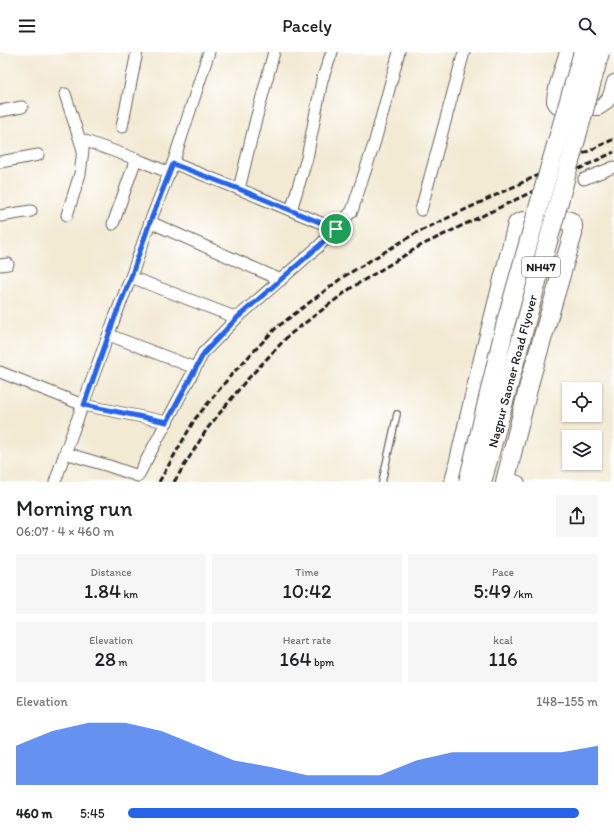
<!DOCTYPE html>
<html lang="en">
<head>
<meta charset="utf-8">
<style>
	body { margin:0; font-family:Itim,sans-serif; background:#f6f6f6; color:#202124; height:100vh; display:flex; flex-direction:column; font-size:15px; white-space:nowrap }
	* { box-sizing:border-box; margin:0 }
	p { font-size:13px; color:#757577 }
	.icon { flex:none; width:22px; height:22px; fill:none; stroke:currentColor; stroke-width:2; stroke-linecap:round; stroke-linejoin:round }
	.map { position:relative; height:430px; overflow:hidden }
	.panel { display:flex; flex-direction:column; background:#fff; flex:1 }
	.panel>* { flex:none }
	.tools { position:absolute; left:562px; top:330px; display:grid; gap:8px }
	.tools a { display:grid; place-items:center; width:40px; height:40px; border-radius:0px; background:#fff; box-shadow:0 1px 3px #0004; font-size:20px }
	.pin { position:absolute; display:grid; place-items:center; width:34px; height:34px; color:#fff; margin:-17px; border:2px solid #fff; border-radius:50%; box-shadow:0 1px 4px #0007 }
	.round { display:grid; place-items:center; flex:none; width:42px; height:42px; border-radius:0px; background:#f6f6f6 }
	.head { display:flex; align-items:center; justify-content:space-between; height:68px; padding:0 16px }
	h1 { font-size:22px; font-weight:600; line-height:30px }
	.stats { display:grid; grid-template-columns:repeat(3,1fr); gap:6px; height:68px; padding:4px 16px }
	.stats div { display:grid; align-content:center; border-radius:0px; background:#f6f6f6; text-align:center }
	.stats b { font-size:20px; font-weight:600 }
	.stats small { font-size:11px; font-weight:400 }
	.stats p { font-size:11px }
	.chart { height:112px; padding:8px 16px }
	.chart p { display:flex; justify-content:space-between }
	.chart svg { width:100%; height:72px; margin-top:4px; fill:#2563eb; opacity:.7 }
	ul { padding:0 16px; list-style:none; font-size:13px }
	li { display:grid; grid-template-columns:64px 48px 1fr; align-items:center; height:30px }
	li i { height:10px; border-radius:5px; background:#2563eb }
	header { display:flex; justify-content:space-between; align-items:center; height:52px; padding:0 16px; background:#fff; font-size:18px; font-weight:600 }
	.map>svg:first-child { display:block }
</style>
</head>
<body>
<header><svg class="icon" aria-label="menu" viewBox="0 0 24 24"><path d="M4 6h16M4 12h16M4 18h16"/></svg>Pacely<svg class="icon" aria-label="search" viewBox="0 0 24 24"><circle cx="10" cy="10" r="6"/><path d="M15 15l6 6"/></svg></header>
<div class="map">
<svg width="614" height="430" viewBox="0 0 614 430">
	<rect width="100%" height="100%" fill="#fff"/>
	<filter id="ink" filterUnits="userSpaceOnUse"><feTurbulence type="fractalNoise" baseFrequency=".025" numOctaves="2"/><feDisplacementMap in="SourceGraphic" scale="8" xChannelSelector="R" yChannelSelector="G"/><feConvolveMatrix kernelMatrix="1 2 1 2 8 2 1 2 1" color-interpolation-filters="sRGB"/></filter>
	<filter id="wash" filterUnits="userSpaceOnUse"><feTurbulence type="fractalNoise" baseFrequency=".012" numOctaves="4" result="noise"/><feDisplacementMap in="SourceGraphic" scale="16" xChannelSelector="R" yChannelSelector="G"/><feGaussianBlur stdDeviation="0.9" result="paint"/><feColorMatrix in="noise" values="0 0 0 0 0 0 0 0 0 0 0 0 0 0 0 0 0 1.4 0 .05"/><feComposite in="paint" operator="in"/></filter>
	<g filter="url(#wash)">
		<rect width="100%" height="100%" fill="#f3ead4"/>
	</g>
	<g filter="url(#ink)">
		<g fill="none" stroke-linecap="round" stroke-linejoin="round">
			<defs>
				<path id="service" d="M382,430l15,-68"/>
				<g id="minor">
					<path d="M209,0l-36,111 -23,59 -19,55 106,41"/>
					<path d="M65,42l18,56 -3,24 -13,41"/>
					<path d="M0,59l22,-4"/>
					<path d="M122,75l15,-75"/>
					<path d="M80,87l56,20 34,14"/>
					<path d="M0,110l38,-7"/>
					<path d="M173,111l66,26 97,40"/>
					<path d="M584,127l30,-12"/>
					<path d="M239,137l16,-66 19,-71"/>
					<path d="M291,158l16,-52 15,-78 10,-28"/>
					<path d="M421,158l43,-158"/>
					<path d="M0,164l31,-5"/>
					<path d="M150,170l131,58"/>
					<path d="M113,172l23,-65"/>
					<path d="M0,213l8,-1"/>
					<path d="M109,283l86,33"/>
					<path d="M0,320l83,33 84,17"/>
					<path d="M65,401l50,-136 16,-40"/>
					<path d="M506,425l13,5"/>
					<path d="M55,430l10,-29 44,13 29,10 65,-123 34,-35 82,-72 33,-35 23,-70 24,-89"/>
				</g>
				<path id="tertiary" d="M567,0c-3,9 -14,42 -13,49 1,4 3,5 6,7h38c12,-5 13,-15 16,-26"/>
				<path id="trunk" d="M454,430l26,-111 37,-147 1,-1 5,-2 44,-1 3,1 3,4v9l-42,143 -26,105"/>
			</defs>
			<!-- service casing -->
			<use href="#service" stroke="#67645c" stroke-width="8"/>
			<!-- minor casing -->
			<use href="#minor" stroke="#67645c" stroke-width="13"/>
			<!-- tertiary casing -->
			<use href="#tertiary" stroke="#67645c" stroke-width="16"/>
			<!-- trunk casing -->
			<use href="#trunk" stroke="#67645c" stroke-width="20"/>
			<!-- service -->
			<use href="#service" stroke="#fff" stroke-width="5.5"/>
			<!-- minor -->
			<use href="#minor" stroke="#fff" stroke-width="11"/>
			<!-- tertiary -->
			<use href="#tertiary" stroke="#fff" stroke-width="14"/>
			<!-- trunk -->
			<use href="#trunk" stroke="#fff" stroke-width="18"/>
			<!-- rail -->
			<g stroke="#1c1c1c" stroke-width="3" stroke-dasharray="6 3" stroke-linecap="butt">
				<path d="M159,430l36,-63 37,-45 44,-46 67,-51 73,-44 198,-94"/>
				<path d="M174,430l33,-53 37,-46 45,-48 62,-47 69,-42 194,-94"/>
			</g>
			<defs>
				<g id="trunk-bridge">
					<path d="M468,430l38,-160 46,-163 31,-107"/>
					<path d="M482,430l118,-430"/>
				</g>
			</defs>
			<!-- trunk-bridge casing -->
			<use href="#trunk-bridge" stroke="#67645c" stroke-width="20" stroke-linecap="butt"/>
			<!-- trunk-bridge -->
			<use href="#trunk-bridge" stroke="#fff" stroke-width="18"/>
		</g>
	</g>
	<g fill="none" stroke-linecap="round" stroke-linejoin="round" filter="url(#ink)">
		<defs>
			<path id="route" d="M173,112l66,25 97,40 -17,17 -82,72 -33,35 -37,69 -83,-17 31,-88 16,-40 19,-55z"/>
		</defs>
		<!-- route casing -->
		<use href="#route" stroke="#fff" stroke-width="8"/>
		<!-- route -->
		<use href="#route" stroke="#2563eb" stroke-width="5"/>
	</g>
	<g text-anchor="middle" stroke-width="3.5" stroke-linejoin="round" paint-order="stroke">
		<!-- shield labels -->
		<rect fill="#fff" stroke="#606060" stroke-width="1" x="522" y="205" width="38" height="20" rx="3"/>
		<g font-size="12" font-weight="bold" fill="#1c1c1c">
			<text x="541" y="219">NH47</text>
		</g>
		<!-- street labels -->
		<g font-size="13" fill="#1c1c1c" stroke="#fff">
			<text transform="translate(512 319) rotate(-75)" y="5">Nagpur Saoner Road Flyover</text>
		</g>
	</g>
</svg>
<div class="tools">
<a><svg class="icon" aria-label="locate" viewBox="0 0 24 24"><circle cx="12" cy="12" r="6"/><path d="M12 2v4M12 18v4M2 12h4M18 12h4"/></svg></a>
<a><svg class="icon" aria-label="layers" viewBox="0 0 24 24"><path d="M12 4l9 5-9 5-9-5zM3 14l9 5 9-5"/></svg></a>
</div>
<div class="pin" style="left:336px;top:177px;background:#1e9e55"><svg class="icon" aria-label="arrive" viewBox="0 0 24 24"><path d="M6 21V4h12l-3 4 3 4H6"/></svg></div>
</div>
<section class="panel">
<div class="head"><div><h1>Morning run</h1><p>06:07 · 4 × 460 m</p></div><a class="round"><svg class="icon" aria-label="share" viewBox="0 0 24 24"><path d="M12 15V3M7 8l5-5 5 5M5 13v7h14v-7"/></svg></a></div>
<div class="stats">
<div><p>Distance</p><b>1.84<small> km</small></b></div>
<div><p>Time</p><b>10:42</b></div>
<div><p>Pace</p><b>5:49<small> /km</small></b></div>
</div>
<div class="stats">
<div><p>Elevation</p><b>28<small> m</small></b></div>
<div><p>Heart rate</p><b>164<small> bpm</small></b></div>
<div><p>kcal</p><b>116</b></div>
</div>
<div class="chart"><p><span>Elevation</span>148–155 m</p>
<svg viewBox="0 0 160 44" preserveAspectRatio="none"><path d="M0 44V20L10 11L20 6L30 6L40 11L50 20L60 29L70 33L80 38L90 38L100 38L110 29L120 24L130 24L140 24L150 24L160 20V44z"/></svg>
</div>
<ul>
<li><b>460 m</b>5:45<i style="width:96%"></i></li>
</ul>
</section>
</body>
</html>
